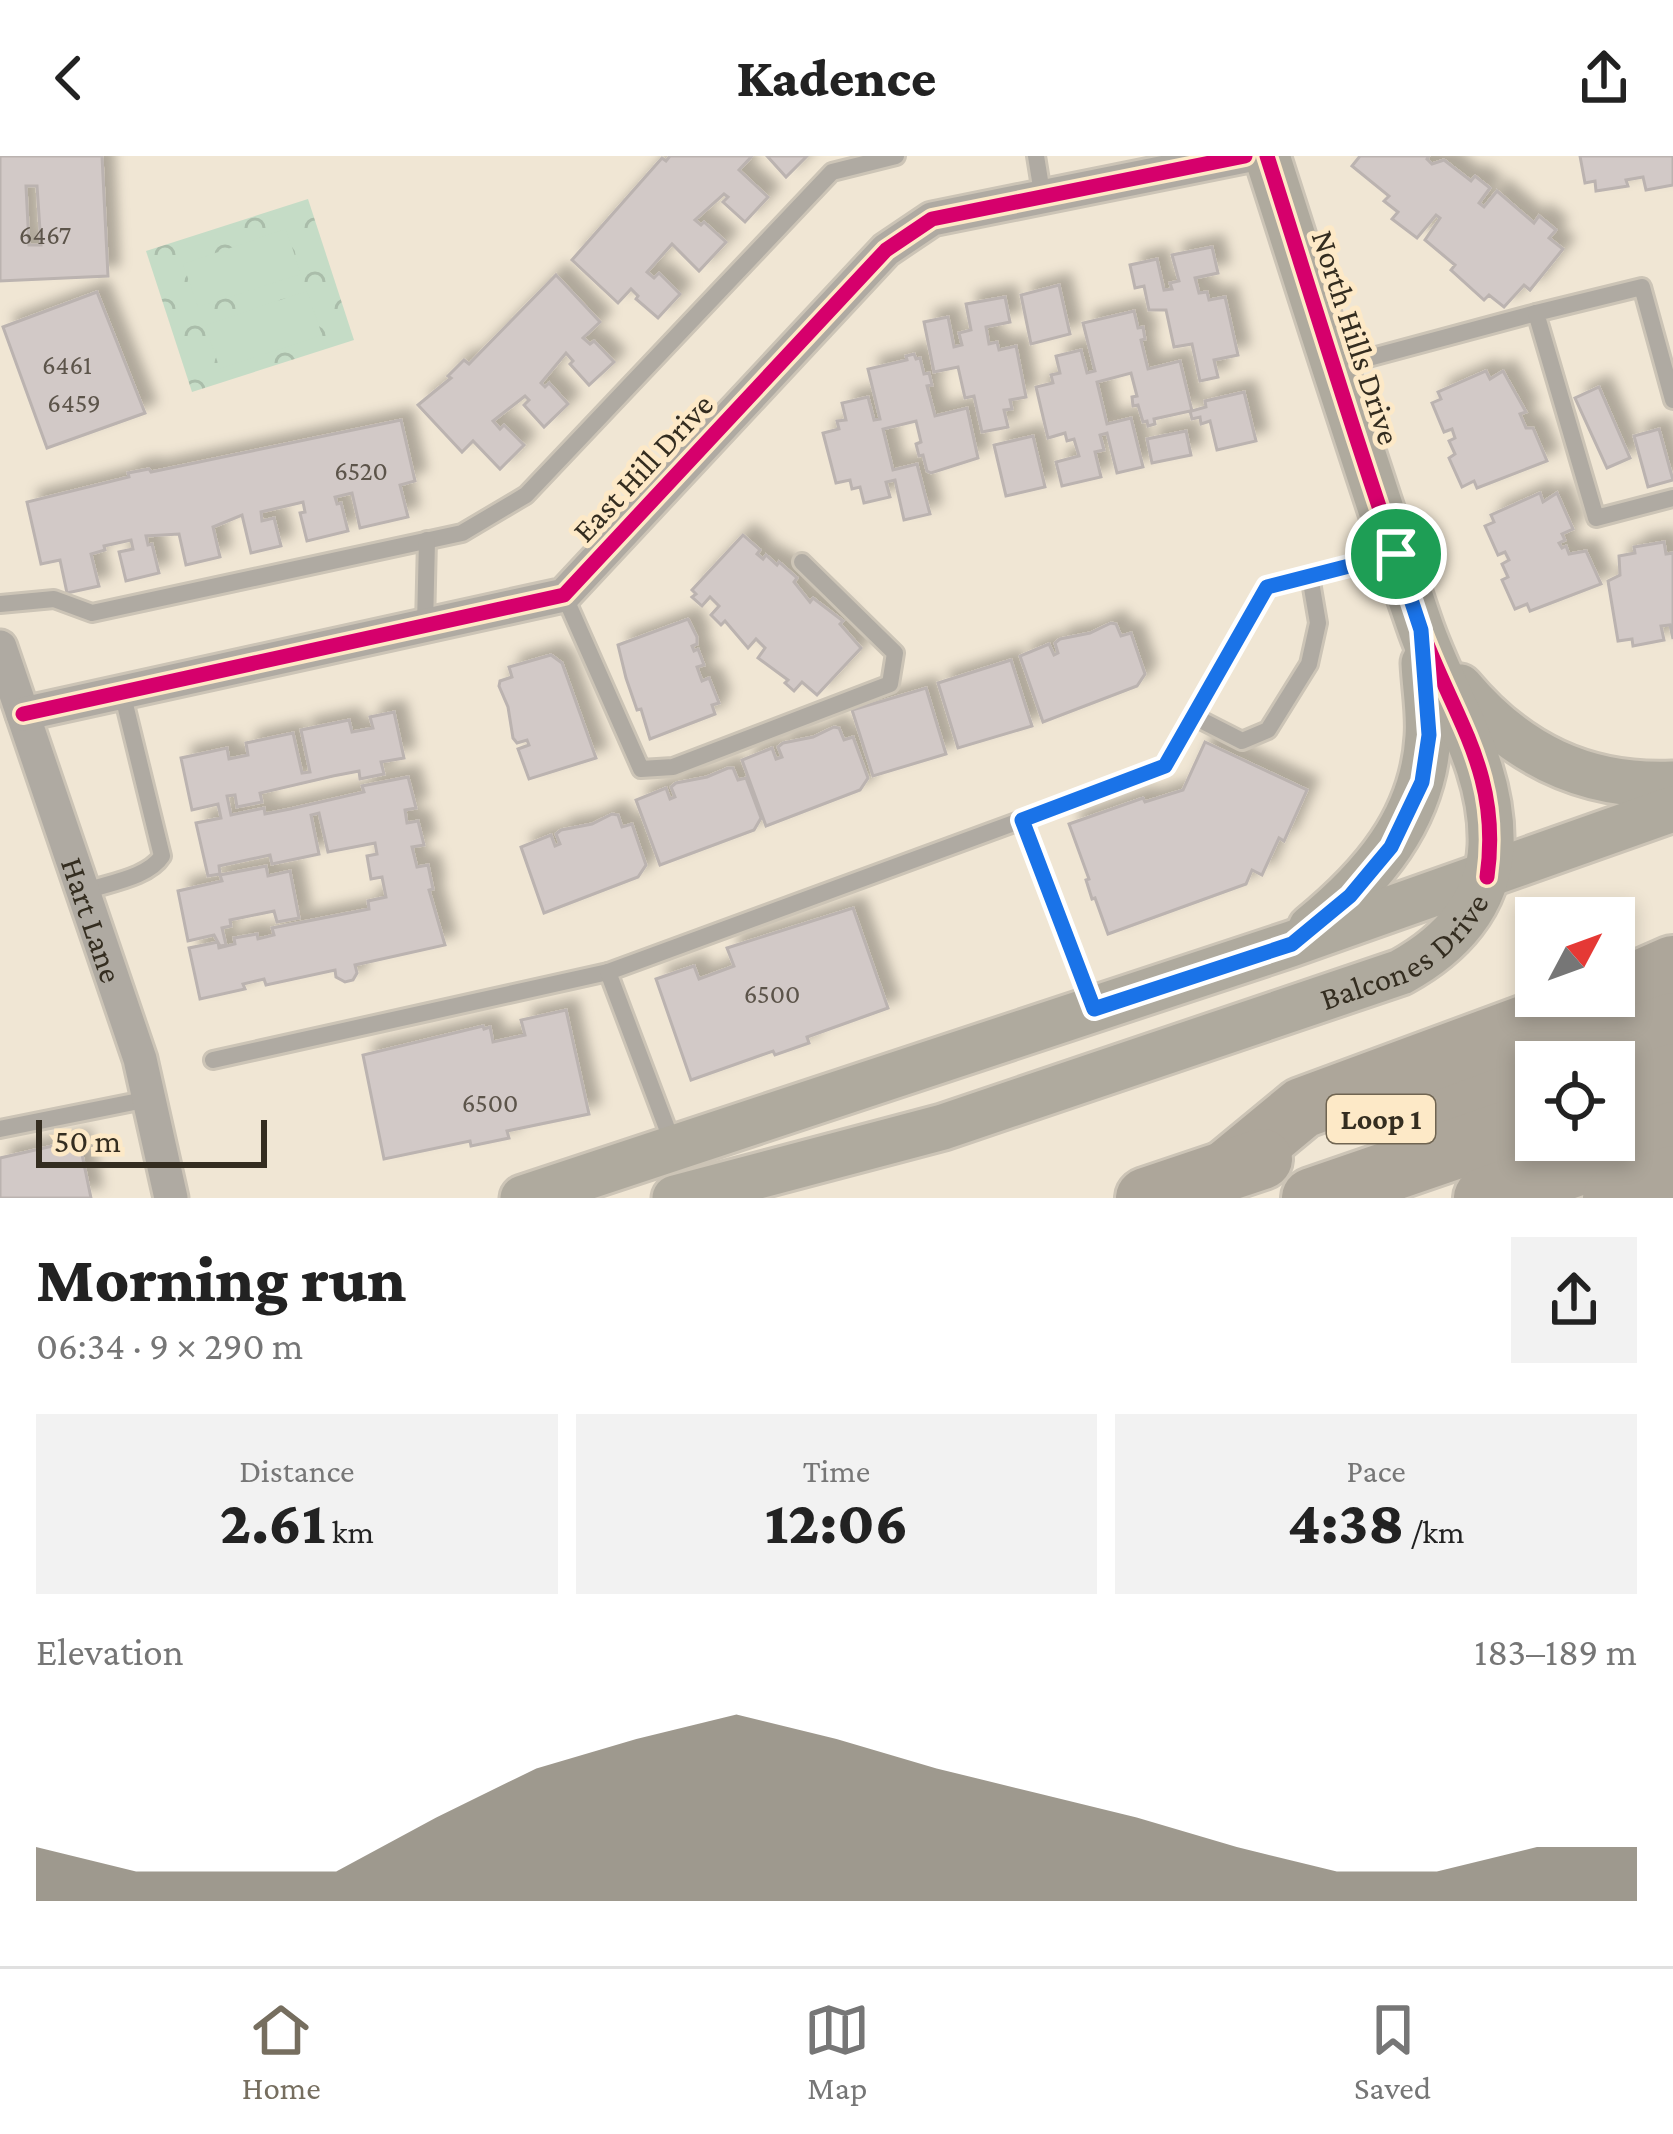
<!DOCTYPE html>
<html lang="en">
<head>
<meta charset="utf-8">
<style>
	body { margin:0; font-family:"Crimson Pro",serif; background:#f2f2f2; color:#222; height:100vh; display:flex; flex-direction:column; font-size:45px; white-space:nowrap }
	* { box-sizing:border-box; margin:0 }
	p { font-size:39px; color:#767676 }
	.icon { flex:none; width:66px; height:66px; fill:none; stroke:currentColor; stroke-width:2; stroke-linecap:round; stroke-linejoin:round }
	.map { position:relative; height:1042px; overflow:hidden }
	.panel { display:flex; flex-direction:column; background:#fff; flex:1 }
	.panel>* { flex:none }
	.needle { width:78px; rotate:49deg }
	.tools { position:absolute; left:1515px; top:741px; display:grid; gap:24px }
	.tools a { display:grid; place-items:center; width:120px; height:120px; border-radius:0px; background:#fff; box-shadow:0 6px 18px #0003; font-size:60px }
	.scale { position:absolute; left:36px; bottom:30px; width:231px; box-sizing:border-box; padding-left:12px; border:6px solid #342d20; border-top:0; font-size:33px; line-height:42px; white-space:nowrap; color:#342d20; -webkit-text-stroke:9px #fde9c7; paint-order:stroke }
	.pin { position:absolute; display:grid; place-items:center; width:102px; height:102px; color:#fff; margin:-51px; border:6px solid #fff; border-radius:50%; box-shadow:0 3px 12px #0007 }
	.round { display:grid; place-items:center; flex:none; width:126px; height:126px; border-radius:0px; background:#f2f2f2 }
	.overview { display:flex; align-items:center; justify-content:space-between; height:204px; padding:0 36px }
	h1 { font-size:66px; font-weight:800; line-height:90px }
	.figures { display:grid; grid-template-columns:repeat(3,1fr); gap:18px; height:204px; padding:12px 36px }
	.figures div { display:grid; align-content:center; border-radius:0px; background:#f2f2f2; text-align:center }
	.figures b { font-size:60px; font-weight:800 }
	.figures small { font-size:33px; font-weight:400 }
	.figures p { font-size:33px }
	.chart { height:336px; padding:24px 36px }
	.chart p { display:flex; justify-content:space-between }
	.chart svg { width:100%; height:216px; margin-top:12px; fill:#766e5f; opacity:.7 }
	header { display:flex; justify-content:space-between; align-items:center; height:156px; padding:0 36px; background:#fff; font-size:54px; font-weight:800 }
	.dock { display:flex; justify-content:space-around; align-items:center; height:168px; border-top:3px solid #e0e0e0; background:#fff; font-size:33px; color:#767676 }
	.dock a { display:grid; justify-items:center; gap:6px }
	.dock .current { color:#766e5f }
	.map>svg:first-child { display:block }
</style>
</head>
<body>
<header><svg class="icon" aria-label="back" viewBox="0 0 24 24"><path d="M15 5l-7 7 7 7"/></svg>Kadence<svg class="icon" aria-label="share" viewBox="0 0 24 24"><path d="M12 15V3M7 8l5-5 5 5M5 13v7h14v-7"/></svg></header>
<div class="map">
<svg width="1673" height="1042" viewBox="0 0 1673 1042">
	<defs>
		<pattern id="park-crowns" width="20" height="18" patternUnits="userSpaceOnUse" patternTransform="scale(3)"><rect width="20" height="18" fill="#c5dcc6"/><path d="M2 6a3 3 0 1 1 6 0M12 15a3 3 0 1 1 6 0" fill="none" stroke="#aabdaa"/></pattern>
		<filter id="shadow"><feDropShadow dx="11" dy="-11" stdDeviation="6" flood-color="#0004"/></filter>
	</defs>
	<rect width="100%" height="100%" fill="#f0e6d4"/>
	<!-- park -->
	<path fill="url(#park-crowns)" d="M308,43l46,141 -162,52 -46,-141z"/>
	<!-- pitch -->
	<g fill="#c5dcc6">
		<path d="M286,73l15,45 -103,33 -15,-43z"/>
		<path d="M307,135l15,44 -102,34 -15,-44z"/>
	</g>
	<!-- building -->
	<g fill="#d2c9c7" stroke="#bbb3b0" stroke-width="3" fill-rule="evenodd" filter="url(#shadow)">
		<path d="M0,0h102l6,120 -108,5zM26,30h11l4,59h-12z"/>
		<path d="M670,0h82l-13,14 29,27 -23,25 -22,-20 5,-5 -4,-3 -29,26 6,5 3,-3 22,20 -27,29 -27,-27 -25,28 7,6 5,-5 21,21 -22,24 -22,-19 2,-3 -7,-7 -13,14 -46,-43 90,-102 4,3z"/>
		<path d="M767,0h40l-21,21z"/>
		<path d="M1360,0h69l-2,3 5,5 12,-4 27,21 4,-5 15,12 -11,15 5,4 13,-16 37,32 5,-7 17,14 -7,8 14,11 -33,41 -6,-5 -20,22 -15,-12 -5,5 -33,-30 4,-5 -30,-25 15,-22 -4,-3 -19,23 -25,-19 6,-7 -14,-11 5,-5 -37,-30z"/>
		<path d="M1580,0h93v29l-27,5 -3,-13 -17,3 2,6 -32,5 -1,-10 -10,2z"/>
		<path d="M1212,91l6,26 -23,5 4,15 8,-1 2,8 16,-3 13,58 -24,5 4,17 -18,4 -8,-37 -18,3 -8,-37h-17l-5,-24 -9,2 -5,-23 27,-6 7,31 8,-1 -2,-6 9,-2 -7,-26z"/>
		<path d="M556,119l44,47 -17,16 7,6 4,-3 20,21 -25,23 -19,-21 3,-3 -7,-8 -25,30 4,4 4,-4 19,21 -24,23 -20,-22 5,-5 -4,-4 -32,25 7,8 4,-4 20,20 -24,24 -27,-28 -11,11 -44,-47 33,-27 -3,-2 16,-16 5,4z"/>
		<path d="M1059,129l11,49 -39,10 -10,-49z"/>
		<path d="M97,136l48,121 -98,35 -44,-121z"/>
		<path d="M1005,141l5,25 -24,5 3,17 8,-2 2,8 17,-4 10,51 -16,3 2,9 -8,1 4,17 -26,5 -8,-36 -9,2 -7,-31 -24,5 -10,-50 24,-5 6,30 8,-2 -3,-12 12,-3 -5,-26z"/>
		<path d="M1134,155l4,17 5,-1 2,12 -4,1 7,29 32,-8 12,50 14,-4 -1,-6 39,-9 12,49 -39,9 -7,-29 -9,3 -1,-7 -8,2 -2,-8 -36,8 1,5 -7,2 -1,-5 -4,1 -5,-17 -5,1 -1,-9 5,-1 -6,-23 -34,9 10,42 24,-6 12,49 -26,6 -10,-40 -7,2 4,15 -9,2 6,25 -39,9 -6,-24 23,-6 -5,-17 -7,2 -2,-8 -17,5 -12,-51 17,-4 -2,-8 9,-2 -4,-17 25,-6 6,23 8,-2 -12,-48z"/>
		<path d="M914,198l2,5 4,-1 4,16 5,-1 3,12 -5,1 8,30 32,-8 11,50 -47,15 -4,-2 -4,-16 -4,1 -3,-12 5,-2 -5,-21 -33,8 10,41 24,-6 13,50 -26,6 -9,-40 -9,2 4,15 -26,6 -4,-16 -8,2 -2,-9 -14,3 -13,-50 16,-4 -2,-8 9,-1 -4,-17 26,-6 6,23 6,-1 -12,-50 39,-9 -1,-4z"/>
		<path d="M1486,215l4,8 13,-8 23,41 -6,2 6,14h7l14,33 -70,27 -3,-7 -12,6 -13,-29 6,-4 -6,-13 6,-3 -3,-9 -8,3 -12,-29 9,-4 -3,-7z"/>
		<path d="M1599,231l31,71 -23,10 -32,-70z"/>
		<path d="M401,264l14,61 -15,4 8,32 -48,11 -8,-35 -17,4 2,7 4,-1 7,28 -41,10 -7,-28 5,-1 -2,-10 -42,10 1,9 12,-3 7,28 -30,7 -9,-38 -29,12 7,30 -34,8 -7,-31 -33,2 2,9 4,-1 7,29 -33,8 -7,-29 14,-3 -2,-9 -27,6 1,4 -14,4 8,32 -32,7 -7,-33 -19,4 -14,-62 102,-25 -1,-4 21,-4 2,3z"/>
		<path d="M1659,273l14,51 -25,7 -14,-51z"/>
		<path d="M1186,275l5,24 -39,8 -5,-24z"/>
		<path d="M1033,280l12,51 -39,9 -12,-51z"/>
		<path d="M1540,337l3,9 14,-9 16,36 -11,5 3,6 -6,3 3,5 4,-2 3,8 17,-3 15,33 -71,27 -3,-7 -12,5 -13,-29 6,-3 -6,-13 7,-4 -4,-8 -7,3 -13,-29 9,-4 -3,-7z"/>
		<path d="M743,379l17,15 -3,4 6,5 3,-4 11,10 2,-3 18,16 -3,4 16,20 3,-4 30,23 -3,3 21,24 -44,47 -15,-13 -8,9 -9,-8 3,-3 -30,-22 7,-10 -9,-9 -8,9 -23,-27 -4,4 -10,-10 8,-9 -9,-9 -8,9 -10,-9 4,-3 -4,-4z"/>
		<path d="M1664,386l2,12 7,-1v86l-3,-14 -9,1 3,14 -31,6 -1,-7 -14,2 -10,-60 12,-6 -1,-19 16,-3 -1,-6z"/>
		<path d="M688,463l9,18v7l-5,2 2,5 4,-2 6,16 -7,2 5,14 7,-3 10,25 -7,2 3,9 -65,25 -9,-30 -4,1 -11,-32 -8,-33z"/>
		<path d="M1111,467l5,1 5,12 10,-3 14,41 -8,12 -94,36 -23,-66 29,-12 5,11 4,-2 -3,-10 5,-4 30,-6z"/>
		<path d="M551,499l11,8 34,95 -67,21 -11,-30 11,-4 -2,-5 -10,3 -4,-5 -5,-31 -9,-21 1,-5 12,-4 -3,-10z"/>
		<path d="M1011,504l21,66 -74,22 -20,-65z"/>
		<path d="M926,532l20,66 -73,22 -21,-66z"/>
		<path d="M394,556l10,46 -23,4 3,12 -24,5 -1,-8 -26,5 -73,17 2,9 -25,5 -2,-12 -8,1 4,19 33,-7 1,6 25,-5 74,-17 -2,-6 46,-9 8,31 -11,2 2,13 11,-2 6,24 -12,2 5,20 11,-2 5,24 -4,1 16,55 -90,20 2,8 -4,7 -8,2 -9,-5 -1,-7 -69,15 -2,-6 -21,5 2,5 -45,10 -11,-51 29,-6 1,6 16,-4 -1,-6 23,-4 1,5 16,-4 -2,-7 97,-19 -1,-8 18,-4 -4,-20 -11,2 -4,-23 10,-2 -2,-11 -47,9 -9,-39 -8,2 8,39 -47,10 -2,-9 -51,11 1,8 -12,2 -12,-53 25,-5 -3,-14 -26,6 -11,-52 46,-10 2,11 19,-4 -2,-12 47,-10 9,40 8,-1 -9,-42 48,-10 3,12 21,-4 -3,-11z"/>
		<path d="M834,571l5,1 5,12 9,-3 15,41 -8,12 -94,36 -24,-66 30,-12 4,11 6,-2 -4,-10 5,-4 30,-6z"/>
		<path d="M1205,586l102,48 -23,51 -5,-3 -17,37 -10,-5 -6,14 -138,50 -13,-36 -3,1 -6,-19 3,-1 -20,-55 74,-26 2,4 38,-12z"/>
		<path d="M728,612h5l5,12 8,-2 15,40 -7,12 -94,35 -24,-65 30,-12 4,11 5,-2 -4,-10 5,-4 31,-6z"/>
		<path d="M612,658l6,1 4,12 10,-3 14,41 -8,12 -94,36 -23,-66 30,-12 4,11 5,-2 -4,-10 5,-4 31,-6z"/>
		<path d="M266,710l2,10 22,-5 9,47 -22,4 -3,-11 -44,9 1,6 -9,2 4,17 -6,1 -6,-11 -26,6 -10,-50 44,-10 -2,-6z"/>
		<path d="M853,752l35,100 -81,29 2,6 -34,12 -2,-4 -82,29 -35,-101 38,-13 5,13 35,-13 -7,-18z"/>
		<path d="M566,854l23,104 -82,17 2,7 -38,8 -1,-5 -86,18 -21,-104 120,-29 1,3 6,-2 3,15 32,-7 -4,-15z"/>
		<path d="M79,984l12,58h-91v-40z"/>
	</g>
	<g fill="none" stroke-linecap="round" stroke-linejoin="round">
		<defs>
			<g id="lane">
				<path d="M1036,0l7,43"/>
				<path d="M1335,211l201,-54"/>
				<path d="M1673,244l-31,-113 -106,26 60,205 77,-20"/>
				<path d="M564,439l77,174 32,-2 217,-83 5,-31 -93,-91"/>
				<path d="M0,448l54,-5 38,14 370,-80 64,-38 306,-323 64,-16"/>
				<path d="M425,469l2,-85"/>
				<path d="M1193,560l49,25 26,-11 41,-66 9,-41 -8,-47"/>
				<path d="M1022,664l143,-54 102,-179 128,-33"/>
				<path d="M83,736c24,-9 65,-14 79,-36l-40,-164"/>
				<path d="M213,904l395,-88"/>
				<path d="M0,973l149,-30"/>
				<path d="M674,991l-66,-175 414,-152 70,185"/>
			</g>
			<g id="street">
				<path id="s1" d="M0,491l140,412 31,139"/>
				<path d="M23,558l541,-119 322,-345 46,-31 313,-63"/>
			</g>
			<g id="secondary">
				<path d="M1460,531c56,67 125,101 213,97"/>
				<path d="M1311,772c61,-50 112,-108 117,-191 2,-24 -3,-50 -4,-74"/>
				<path d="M523,1042l768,-254 382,-135"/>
				<path id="s2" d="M675,1042l268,-71 458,-155c49,-27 87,-67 90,-126 3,-83 -47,-148 -72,-223 -53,-155 -102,-311 -152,-467"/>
			</g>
			<g id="highway">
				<path d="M1614,836l59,-26"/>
				<path d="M1556,906l117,-39"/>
				<path d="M1614,938l59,-20"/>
				<path d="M1405,956l131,-44"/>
				<path d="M1227,1014l75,-62 303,-112"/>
				<path d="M1146,1042l116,-39"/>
				<path d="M1312,1042l224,-77"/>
				<path d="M1484,1042l189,-66"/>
				<path d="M1613,1042l60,-22"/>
			</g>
		</defs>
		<!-- lane casing -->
		<use href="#lane" stroke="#ccc4b6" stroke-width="22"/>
		<!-- street casing -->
		<use href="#street" stroke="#ccc4b6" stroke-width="39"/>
		<!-- secondary casing -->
		<use href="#secondary" stroke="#ccc4b6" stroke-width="51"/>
		<!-- highway casing -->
		<use href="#highway" stroke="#ccc4b6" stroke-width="66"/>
		<!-- lane -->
		<use href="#lane" stroke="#afaaa2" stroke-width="16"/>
		<!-- street -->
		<use href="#street" stroke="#afaaa2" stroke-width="33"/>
		<!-- secondary -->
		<use href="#secondary" stroke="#afaa9e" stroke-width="45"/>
		<!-- highway -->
		<use href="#highway" stroke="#ada69a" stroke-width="60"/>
		<defs>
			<g id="cycleway">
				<path d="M1267,0c50,157 98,315 153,470 33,92 82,146 67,251"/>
				<path d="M23,558l541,-119 322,-345 46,-31 313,-63"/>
			</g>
		</defs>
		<!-- cycleway casing -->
		<use href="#cycleway" stroke="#fde9c7" stroke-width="22"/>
		<!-- cycleway -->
		<use href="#cycleway" stroke="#d6006c" stroke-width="15"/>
	</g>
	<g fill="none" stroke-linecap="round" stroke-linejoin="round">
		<defs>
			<path id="route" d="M1396,398l25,76 8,105 -7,47 -31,65 -41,49 -58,48 -198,65 -72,-189 143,-54 102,-179z"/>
		</defs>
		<!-- route casing -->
		<use href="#route" stroke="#fff" stroke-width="24"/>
		<!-- route -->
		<use href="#route" stroke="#1a73e8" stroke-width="15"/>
	</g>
	<g text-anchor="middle" stroke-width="10" stroke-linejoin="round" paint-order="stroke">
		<!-- number labels -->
		<g font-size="27" fill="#5c544a">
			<text x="45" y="88">6467</text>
			<text x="67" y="218">6461</text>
			<text x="74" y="256">6459</text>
			<text x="361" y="324">6520</text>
			<text x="772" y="847">6500</text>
			<text x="490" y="956">6500</text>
		</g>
		<!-- shield labels -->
		<rect fill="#fde9c7" stroke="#706552" stroke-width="3" x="1327" y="939" width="108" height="48" rx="9"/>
		<g font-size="30" font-weight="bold" fill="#342d20">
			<text x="1381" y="973">Loop 1</text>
		</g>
		<!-- street labels -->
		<g font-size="33" fill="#342d20" stroke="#fde9c7">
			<text transform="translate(1357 181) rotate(72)" y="12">North Hills Drive</text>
			<text transform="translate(642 311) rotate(-47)" y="12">East Hill Drive</text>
			<text dy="12" stroke="none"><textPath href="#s1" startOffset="288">Hart Lane</textPath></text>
			<text dy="12" stroke="none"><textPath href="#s2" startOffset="774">Balcones Drive</textPath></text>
		</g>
	</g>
</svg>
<div class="tools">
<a><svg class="needle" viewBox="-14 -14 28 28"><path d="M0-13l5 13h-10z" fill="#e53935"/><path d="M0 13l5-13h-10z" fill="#767676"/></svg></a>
<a><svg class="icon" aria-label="locate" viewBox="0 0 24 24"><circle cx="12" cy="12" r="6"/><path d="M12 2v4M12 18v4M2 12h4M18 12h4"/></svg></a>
</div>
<div class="scale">50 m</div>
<div class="pin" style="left:1396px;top:398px;background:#1e9e55"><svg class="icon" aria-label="arrive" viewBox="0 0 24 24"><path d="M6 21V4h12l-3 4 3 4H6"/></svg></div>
</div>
<section class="panel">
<div class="overview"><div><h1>Morning run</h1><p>06:34 · 9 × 290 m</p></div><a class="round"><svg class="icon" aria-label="share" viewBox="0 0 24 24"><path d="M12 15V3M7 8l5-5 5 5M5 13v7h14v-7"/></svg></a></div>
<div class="figures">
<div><p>Distance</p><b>2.61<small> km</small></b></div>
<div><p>Time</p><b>12:06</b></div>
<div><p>Pace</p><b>4:38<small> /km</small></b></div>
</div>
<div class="chart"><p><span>Elevation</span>183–189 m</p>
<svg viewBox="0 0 160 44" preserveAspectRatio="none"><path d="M0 44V33L10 38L20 38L30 38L40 27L50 17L60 11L70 6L80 11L90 17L100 22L110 27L120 33L130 38L140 38L150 33L160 33V44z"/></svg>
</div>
</section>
<nav class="dock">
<a class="current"><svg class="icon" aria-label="home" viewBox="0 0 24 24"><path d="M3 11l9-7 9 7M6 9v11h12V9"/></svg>Home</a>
<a><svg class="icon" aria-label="map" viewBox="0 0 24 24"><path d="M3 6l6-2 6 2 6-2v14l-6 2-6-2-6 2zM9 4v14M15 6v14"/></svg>Map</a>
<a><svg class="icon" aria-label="saved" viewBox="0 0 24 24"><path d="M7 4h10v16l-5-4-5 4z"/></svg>Saved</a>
</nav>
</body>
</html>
